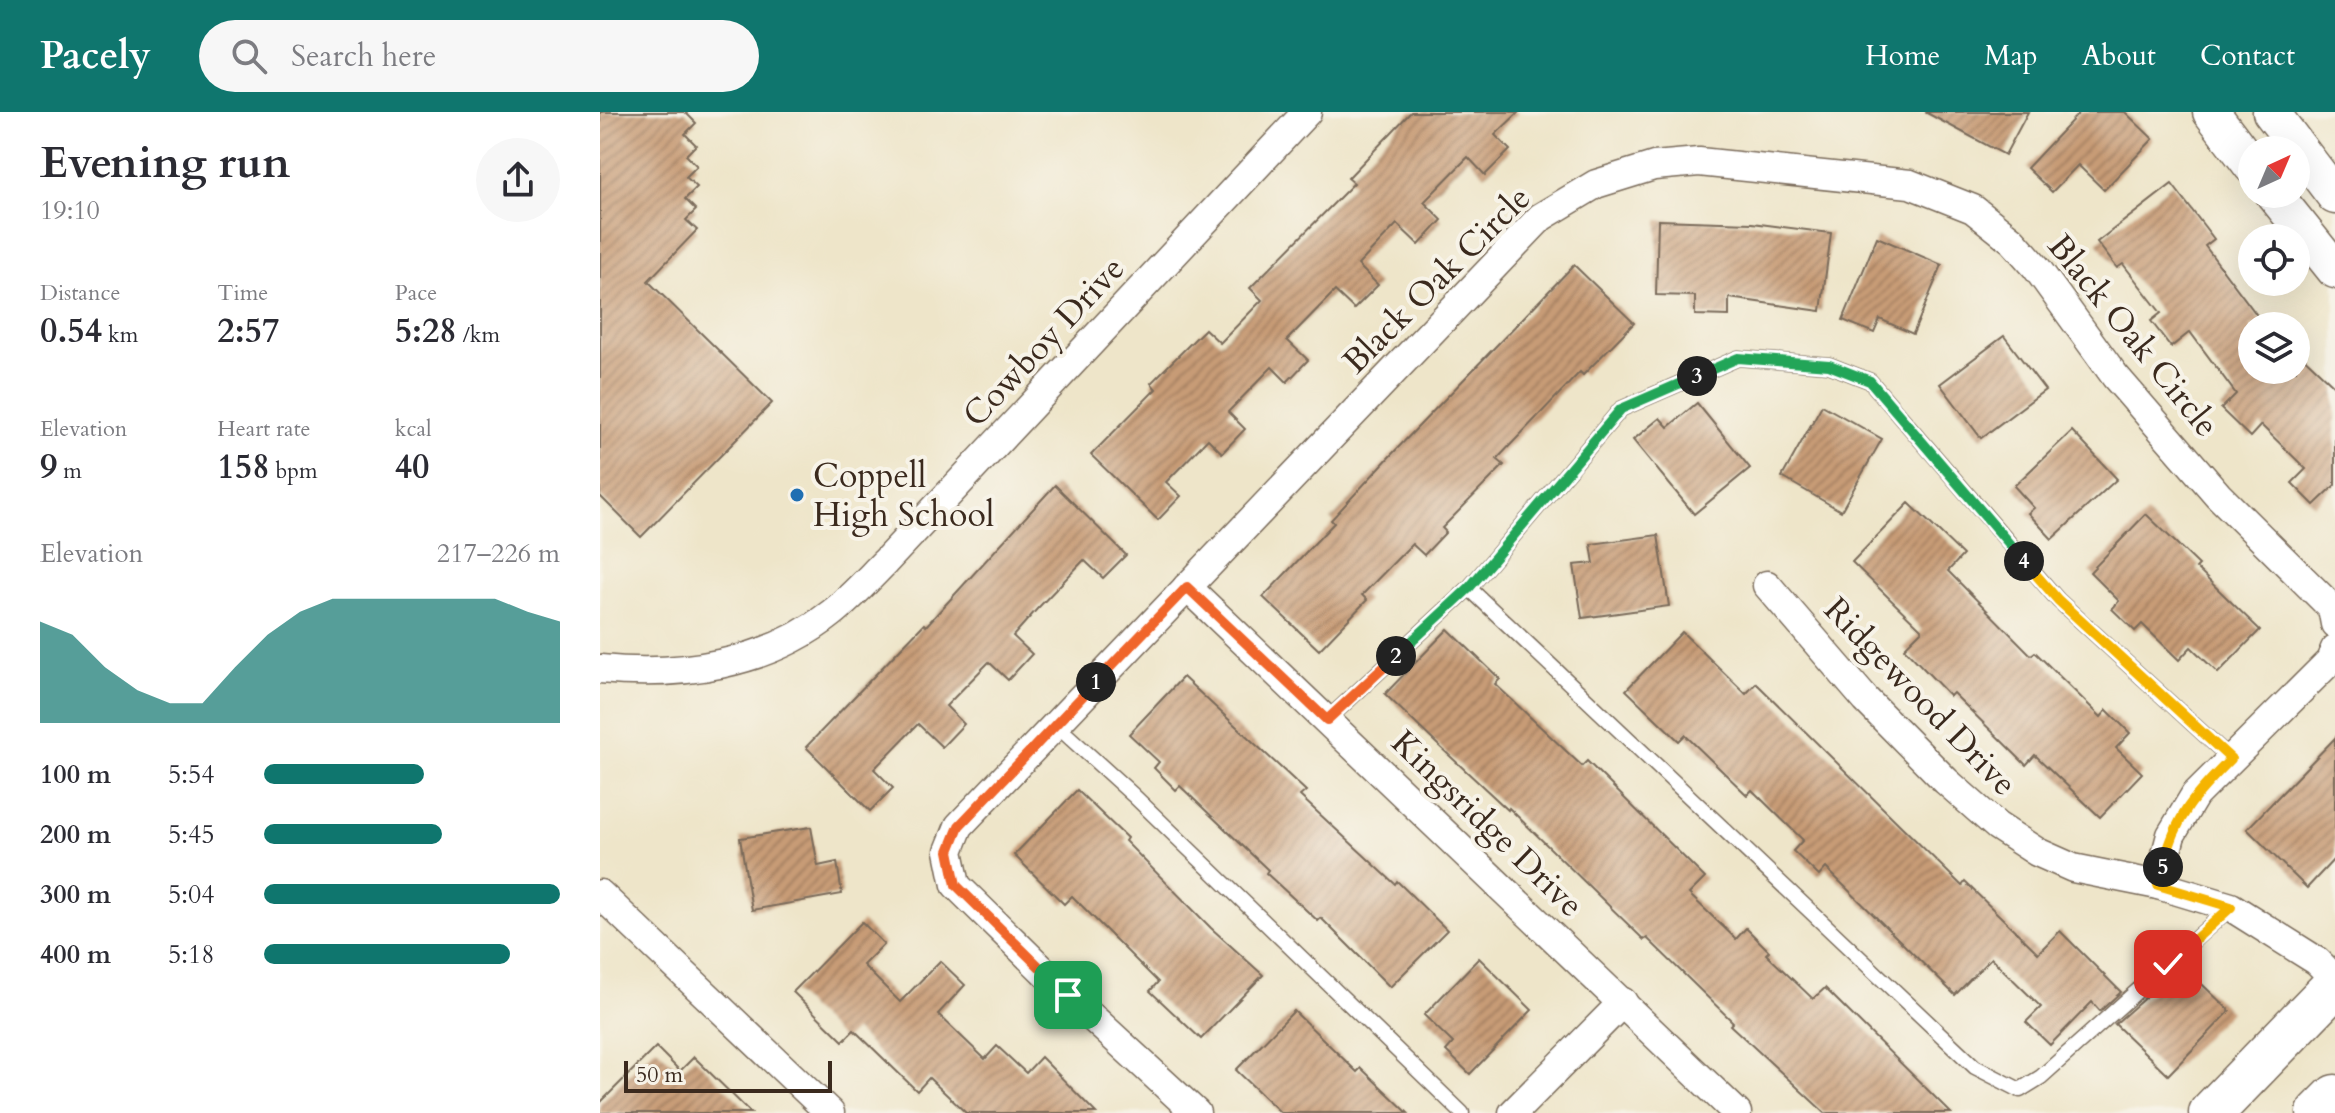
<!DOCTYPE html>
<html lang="en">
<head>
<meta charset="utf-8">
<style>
	body { margin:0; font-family:Cardo,serif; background:#f7f7f7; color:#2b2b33; height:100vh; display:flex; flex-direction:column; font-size:30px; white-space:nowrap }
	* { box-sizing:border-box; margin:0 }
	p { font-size:26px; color:#7c7c81 }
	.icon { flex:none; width:44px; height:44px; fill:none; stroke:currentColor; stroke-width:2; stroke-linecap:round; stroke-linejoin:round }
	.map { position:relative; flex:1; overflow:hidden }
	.panel { display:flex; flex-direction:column; background:#fff; width:600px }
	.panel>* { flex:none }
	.needle { width:52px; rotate:44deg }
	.buttons { position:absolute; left:1638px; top:24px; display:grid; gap:16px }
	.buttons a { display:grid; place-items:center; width:72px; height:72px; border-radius:50%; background:#fff; box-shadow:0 8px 32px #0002; font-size:40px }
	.scale { position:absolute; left:24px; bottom:20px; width:208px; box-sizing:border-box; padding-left:8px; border:4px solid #3b2a1e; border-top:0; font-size:22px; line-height:28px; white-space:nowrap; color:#3b2a1e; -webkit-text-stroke:6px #f7f3e8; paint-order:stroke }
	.pin { position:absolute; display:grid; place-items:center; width:68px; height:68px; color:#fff; margin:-34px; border-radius:16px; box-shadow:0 4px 12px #0006 }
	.km { position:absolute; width:40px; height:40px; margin:-20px; border-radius:50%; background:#222; color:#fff; font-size:22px; line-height:40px; text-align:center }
	.round { display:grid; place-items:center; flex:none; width:84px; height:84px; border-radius:42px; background:#f7f7f7 }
	.summary { display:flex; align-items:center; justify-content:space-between; height:136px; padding:0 40px }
	h1 { font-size:44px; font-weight:700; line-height:60px }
	.metrics { display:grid; grid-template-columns:repeat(3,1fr); gap:12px; height:136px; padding:8px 40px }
	.metrics div { display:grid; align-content:center }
	.metrics b { font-size:34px; font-weight:700 }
	.metrics small { font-size:22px; font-weight:400 }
	.metrics p { font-size:22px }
	.chart { height:224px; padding:16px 40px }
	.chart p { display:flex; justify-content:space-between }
	.chart svg { width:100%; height:144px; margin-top:8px; fill:#0f766e; opacity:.7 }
	ul { padding:0 40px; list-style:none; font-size:26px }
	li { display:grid; grid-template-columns:128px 96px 1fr; align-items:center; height:60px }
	li i { height:20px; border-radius:10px; background:#0f766e }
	header { display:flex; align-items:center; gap:48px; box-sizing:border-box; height:112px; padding:0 40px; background:#0f766e; color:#fff }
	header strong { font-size:38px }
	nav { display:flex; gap:44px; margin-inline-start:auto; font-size:28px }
	.search { width:560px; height:72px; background:#f7f7f7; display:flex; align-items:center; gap:20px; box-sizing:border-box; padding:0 28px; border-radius:44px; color:#7c7c81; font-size:30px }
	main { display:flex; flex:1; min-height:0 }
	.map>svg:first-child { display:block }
</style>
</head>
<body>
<header>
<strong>Pacely</strong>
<div class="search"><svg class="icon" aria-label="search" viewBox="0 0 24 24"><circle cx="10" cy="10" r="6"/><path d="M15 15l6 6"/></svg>Search here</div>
<nav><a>Home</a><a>Map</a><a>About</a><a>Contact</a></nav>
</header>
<main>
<section class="panel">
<div class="summary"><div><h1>Evening run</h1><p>19:10</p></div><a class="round"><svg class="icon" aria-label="share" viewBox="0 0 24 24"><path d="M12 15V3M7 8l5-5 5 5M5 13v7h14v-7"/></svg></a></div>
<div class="metrics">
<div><p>Distance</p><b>0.54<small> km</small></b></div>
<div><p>Time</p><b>2:57</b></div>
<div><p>Pace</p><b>5:28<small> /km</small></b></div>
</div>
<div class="metrics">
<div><p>Elevation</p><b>9<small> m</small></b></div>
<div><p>Heart rate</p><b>158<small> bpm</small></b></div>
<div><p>kcal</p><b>40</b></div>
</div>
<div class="chart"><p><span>Elevation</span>217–226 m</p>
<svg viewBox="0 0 160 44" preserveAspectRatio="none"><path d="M0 44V13L10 17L20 27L30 34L40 38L50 38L60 27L70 17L80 10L90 6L100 6L110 6L120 6L130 6L140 6L150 10L160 13V44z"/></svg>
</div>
<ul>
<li><b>100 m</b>5:54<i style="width:54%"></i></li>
<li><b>200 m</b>5:45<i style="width:60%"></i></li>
<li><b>300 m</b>5:04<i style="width:100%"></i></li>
<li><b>400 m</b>5:18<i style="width:83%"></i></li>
</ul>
</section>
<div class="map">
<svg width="1735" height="1001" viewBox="0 0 1735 1001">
	<defs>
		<pattern id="building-hatch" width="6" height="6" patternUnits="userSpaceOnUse" patternTransform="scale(2)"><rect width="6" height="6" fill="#c79b76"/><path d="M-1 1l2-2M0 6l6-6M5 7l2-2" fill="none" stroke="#a37f60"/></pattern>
	</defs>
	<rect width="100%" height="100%" fill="#f7f3e8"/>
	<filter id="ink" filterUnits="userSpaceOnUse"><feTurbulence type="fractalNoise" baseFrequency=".0125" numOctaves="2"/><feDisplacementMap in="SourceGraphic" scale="16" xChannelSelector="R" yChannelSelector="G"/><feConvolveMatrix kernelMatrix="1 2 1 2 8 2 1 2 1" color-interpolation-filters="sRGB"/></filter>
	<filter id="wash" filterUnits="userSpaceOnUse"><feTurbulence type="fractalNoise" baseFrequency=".006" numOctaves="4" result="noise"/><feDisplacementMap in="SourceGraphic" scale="32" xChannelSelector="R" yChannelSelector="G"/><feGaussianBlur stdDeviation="1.8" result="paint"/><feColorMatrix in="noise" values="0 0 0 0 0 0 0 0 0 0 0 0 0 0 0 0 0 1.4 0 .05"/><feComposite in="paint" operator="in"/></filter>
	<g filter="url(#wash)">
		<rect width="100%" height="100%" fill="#eee5c9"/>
		<g id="blocks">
			<!-- building -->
			<g fill="url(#building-hatch)">
				<path d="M0,0h85l11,11 -11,11 11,11 -10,10 11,11 -11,11 11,10 -12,12 11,11 -10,10 11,10 -49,51 124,122 -131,134 -41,-41z"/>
				<path d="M811,0h108l-24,23 15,15 -25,25 -17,-18 -44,45 18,18 -23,25 -22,-21 -39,41 20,20 -24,24 -19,-18 -48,49 21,20 -21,22 -15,-15 -44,45 17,17 -23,24 -14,-14 -42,43 15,14 -23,24 -67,-65 65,-66 -5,-6 54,-54 15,14 42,-43 -12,-12 104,-105 -6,-5z"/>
				<path d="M1325,0h103l-23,43z"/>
				<path d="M1480,0h45l28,27 -49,51 -26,-25 -26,27 -25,-24z"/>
				<path d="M1572,72l42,55 -9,7 60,80h-13v44h44v-20l39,37v98l-21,20 -22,-22 14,-14 -45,-44 -11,12 -29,-28 15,-15 -46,-62 -19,15 -20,-26 10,-8 -38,-49 -6,4 -20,-26z"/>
				<path d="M1058,108l94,3 79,10 -10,78 -92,-13v18l-34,-1v-19l-39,-1z"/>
				<path d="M1277,125l65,28 -29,69 -33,-15 -6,14 -31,-13z"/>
				<path d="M974,153l60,58 -51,52 -3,-3 -83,87 7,6 -62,63 4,4 -22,23 -12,-11 -50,51 5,5 -48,50 -56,-53 71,-74 -3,-3 61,-66z"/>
				<path d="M1404,224l41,54 -64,48 -41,-54z"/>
				<path d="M1097,291l53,65 -56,46 -61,-74 27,-22 8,9z"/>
				<path d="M1222,293l60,34 -41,72 -59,-34z"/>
				<path d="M1472,319l45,48 -65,60 -24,-26 6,-5 -20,-22z"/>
				<path d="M455,373l71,70 -23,23 -19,-18 -47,49 -24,27 19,18 -24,26 -19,-18 -43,44 18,18 -22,23 -24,-23 -44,45 19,19 -23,23 -64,-64 118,-123 2,2z"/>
				<path d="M1309,391l54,52 -15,16 83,84 4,-3 66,65 6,-7 23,23 -14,15 26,25 -42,44 -65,-62 -9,10 -73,-72 -3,3 -46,-48 18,-18 -70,-68z"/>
				<path d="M1546,402l53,51 -3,3 64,62 -42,43 -27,-26 -12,13 -37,-36 -7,7 -23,-22 7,-8 -29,-29z"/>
				<path d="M1058,423l11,71 -87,12 -8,-53 20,-2 -3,-19z"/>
				<path d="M848,517l52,50 -5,5 87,82 5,-5 118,117 -16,16 47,45 10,-11 23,23 -3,3 47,45 12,-11 126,125h-126l-95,-88 3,-3 -86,-84 -3,2 -135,-132 -1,2 -71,-66 -52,-50z"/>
				<path d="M1082,520l64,62 10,-11 206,203 3,-4 73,71 22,-22 61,61 -21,19 -8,-9 -42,43 -24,-23 15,-15 -50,-49 -36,37 -129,-127 -7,8 -26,-25 10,-11 -51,-50 -5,5 -62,-60 -6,6 -53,-51z"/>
				<path d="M583,565l123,114 -6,5 95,88 2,-3 50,49 -57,57 -69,-69 -3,3 -52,-48 2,-3 -88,-84 -4,4 -22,-22 5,-6 -30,-28z"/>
				<path d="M1735,626v120l-28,30 -60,-59z"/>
				<path d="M477,678l50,48 -2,3 86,87 52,47 -62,64 -51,-48 8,-9 -86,-86 -8,8 -50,-49z"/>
				<path d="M211,715l7,39 19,-4 5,32 -90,16 -12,-72z"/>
				<path d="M262,810l22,22 -21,21 37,37 40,-41 25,24 -27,29 47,45 12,-13 29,27 15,-16 55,56h-130l-37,-35 -12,13 -63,-61 -11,11 -50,-49z"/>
				<path d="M879,846l53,52 -62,64 -24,-23 7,-8 -29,-28z"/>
				<path d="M1582,853l48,46 -62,64 -53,-51z"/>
				<path d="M694,899l63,61 4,-4 47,45h-127l-45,-43z"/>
				<path d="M56,935l24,24 14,-14 57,56h-151v-10z"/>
			</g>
		</g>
	</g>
	<g filter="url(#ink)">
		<use href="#blocks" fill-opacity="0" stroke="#7a6b5a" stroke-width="2"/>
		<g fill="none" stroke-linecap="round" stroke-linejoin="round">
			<defs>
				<g id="service">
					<path d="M869,476l506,479 45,23 21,-13 190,-170"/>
					<path d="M727,608l142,-132 152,-179 117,-51 91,7 41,16 188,219 173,159"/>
					<path d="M456,613l77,70 329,318"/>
				</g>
				<g id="minor">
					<path d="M1167,473l99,115 80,81 51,45 40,26 36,16 85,17 73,22 86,54 18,18"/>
					<path d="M587,475l550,526"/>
					<path d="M0,557c80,8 167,-4 232,-56 19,-15 36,-34 53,-51l422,-450"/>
					<path d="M1558,773l13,-50 24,-40 135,-134 5,-12"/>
					<path d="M0,782l230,219"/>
					<path d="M596,1001l-128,-118 -112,-110 -7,-34 10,-25 582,-609 55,-33 58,-18 45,-4 211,22 63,25 39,31 24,27 79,109 103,119 114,113 3,16"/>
					<path d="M913,1001l110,-111"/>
				</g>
				<g id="tertiary">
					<path d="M1611,0l41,54"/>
					<path d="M1671,0l64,84"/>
					<path d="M1674,82l61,76"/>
				</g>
				<g id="primary">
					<path d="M1611,1001l124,-128"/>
					<path d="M1719,1001l16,-16"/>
				</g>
			</defs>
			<!-- service casing -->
			<use href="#service" stroke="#7a6b5a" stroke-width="17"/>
			<!-- minor casing -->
			<use href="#minor" stroke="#7a6b5a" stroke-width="31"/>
			<!-- tertiary casing -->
			<use href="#tertiary" stroke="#7a6b5a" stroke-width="39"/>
			<!-- primary casing -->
			<use href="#primary" stroke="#7a6b5a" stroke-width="47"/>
			<!-- service -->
			<use href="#service" stroke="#fff" stroke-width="14"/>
			<!-- minor -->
			<use href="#minor" stroke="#fff" stroke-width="28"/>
			<!-- tertiary -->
			<use href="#tertiary" stroke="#fff" stroke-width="36"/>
			<!-- primary -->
			<use href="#primary" stroke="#fff" stroke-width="44"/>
		</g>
	</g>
	<g fill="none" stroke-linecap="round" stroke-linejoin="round" filter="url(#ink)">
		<defs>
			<path id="split-1" d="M468,883l-112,-110 -7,-34 10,-25 137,-144"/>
			<path id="split-2" d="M496,570l91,-95 140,133 69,-64"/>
			<path id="split-3" d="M796,544l73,-68 152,-179 76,-33"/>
			<path id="split-4" d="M1097,264l41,-18 91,7 41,16 154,180"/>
			<path id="split-5" d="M1424,449l34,39 173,159c-37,37 -55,56 -68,108"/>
			<path id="split-6" d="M1563,755l-5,18 73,22 -63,57"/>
		</defs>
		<!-- split-1 casing -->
		<use href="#split-1" stroke="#fff" stroke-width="16"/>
		<!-- split-2 casing -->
		<use href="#split-2" stroke="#fff" stroke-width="16"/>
		<!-- split-3 casing -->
		<use href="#split-3" stroke="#fff" stroke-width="16"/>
		<!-- split-4 casing -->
		<use href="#split-4" stroke="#fff" stroke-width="16"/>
		<!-- split-5 casing -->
		<use href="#split-5" stroke="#fff" stroke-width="16"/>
		<!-- split-6 casing -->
		<use href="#split-6" stroke="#fff" stroke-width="16"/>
		<!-- split-1 -->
		<use href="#split-1" stroke="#f0652b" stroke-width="10"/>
		<!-- split-2 -->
		<use href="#split-2" stroke="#f0652b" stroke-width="10"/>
		<!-- split-3 -->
		<use href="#split-3" stroke="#22a559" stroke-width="10"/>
		<!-- split-4 -->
		<use href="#split-4" stroke="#22a559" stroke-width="10"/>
		<!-- split-5 -->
		<use href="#split-5" stroke="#f5b400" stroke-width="10"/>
		<!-- split-6 -->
		<use href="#split-6" stroke="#f5b400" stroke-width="10"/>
	</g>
	<!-- markers -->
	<circle fill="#1f6fb2" stroke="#f7f3e8" stroke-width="3" cx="197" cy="383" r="8"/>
	<g text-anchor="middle" stroke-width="8" stroke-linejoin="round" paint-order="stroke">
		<!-- street labels -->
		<g font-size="34" fill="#3b2a1e" stroke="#f7f3e8">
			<text transform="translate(836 167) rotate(-45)" y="12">Black Oak Circle</text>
			<text transform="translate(1534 223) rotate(51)" y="12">Black Oak Circle</text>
			<text transform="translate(443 229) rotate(-47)" y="12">Cowboy Drive</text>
			<text transform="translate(1321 584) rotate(46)" y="12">Ridgewood Drive</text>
			<text transform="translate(888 711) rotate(44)" y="12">Kingsridge Drive</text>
		</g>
		<!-- poi labels -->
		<g font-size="34" fill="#3b2a1e" stroke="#f7f3e8" text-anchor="start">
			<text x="213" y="375">Coppell<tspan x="213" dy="39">High School</tspan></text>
		</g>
	</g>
</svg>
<div class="buttons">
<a><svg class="needle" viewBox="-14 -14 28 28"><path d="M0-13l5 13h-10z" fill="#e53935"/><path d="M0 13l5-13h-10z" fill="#7c7c81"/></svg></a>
<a><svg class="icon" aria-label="locate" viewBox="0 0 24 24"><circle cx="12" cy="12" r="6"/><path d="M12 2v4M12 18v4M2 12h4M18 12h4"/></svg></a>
<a><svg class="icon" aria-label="layers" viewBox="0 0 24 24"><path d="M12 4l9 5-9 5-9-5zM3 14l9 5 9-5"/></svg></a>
</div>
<div class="scale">50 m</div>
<div class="pin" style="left:468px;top:883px;background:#1e9e55"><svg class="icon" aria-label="arrive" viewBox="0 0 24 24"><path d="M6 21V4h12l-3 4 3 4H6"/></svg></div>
<div class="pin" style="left:1568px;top:852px;background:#d93025"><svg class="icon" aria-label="check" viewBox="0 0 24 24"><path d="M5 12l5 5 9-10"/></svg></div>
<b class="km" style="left:496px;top:570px">1</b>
<b class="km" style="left:796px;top:544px">2</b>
<b class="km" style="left:1097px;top:264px">3</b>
<b class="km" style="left:1424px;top:449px">4</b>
<b class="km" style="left:1563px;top:755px">5</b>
</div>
</main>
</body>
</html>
